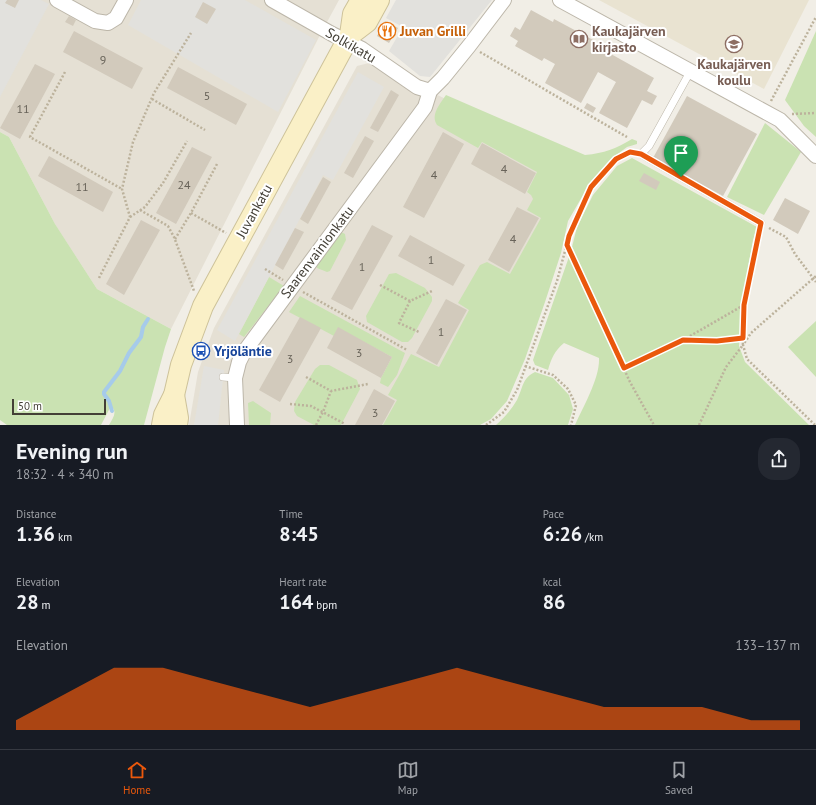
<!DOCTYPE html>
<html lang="en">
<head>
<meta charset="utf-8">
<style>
	body { margin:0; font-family:"PT Sans",sans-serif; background:#242831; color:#f1f3f6; height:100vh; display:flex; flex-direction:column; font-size:15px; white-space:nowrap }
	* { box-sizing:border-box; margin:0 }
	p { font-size:13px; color:#9ea1a6 }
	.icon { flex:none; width:22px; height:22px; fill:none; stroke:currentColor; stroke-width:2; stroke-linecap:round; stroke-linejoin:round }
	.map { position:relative; height:425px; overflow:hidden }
	.panel { display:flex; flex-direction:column; background:#171b24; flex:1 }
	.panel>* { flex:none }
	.scale { position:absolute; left:12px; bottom:10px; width:94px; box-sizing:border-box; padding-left:4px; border:2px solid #433f36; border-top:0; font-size:11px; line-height:14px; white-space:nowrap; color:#433f36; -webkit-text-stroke:3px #fff; paint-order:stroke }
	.pin { position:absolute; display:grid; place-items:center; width:34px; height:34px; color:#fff; margin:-41px -17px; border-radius:50% 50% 50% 0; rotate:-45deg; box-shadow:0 0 4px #0007 }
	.pin .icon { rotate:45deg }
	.round { display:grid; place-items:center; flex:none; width:42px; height:42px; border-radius:16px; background:#242831 }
	.summary { display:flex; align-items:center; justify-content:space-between; height:68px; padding:0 16px }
	h1 { font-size:22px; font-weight:800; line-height:30px }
	.metrics { display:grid; grid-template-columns:repeat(3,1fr); gap:6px; height:68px; padding:4px 16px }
	.metrics div { display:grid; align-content:center }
	.metrics b { font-size:20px; font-weight:800 }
	.metrics small { font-size:11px; font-weight:400 }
	.metrics p { font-size:11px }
	.chart { height:112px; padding:8px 16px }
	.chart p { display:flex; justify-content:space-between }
	.chart svg { width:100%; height:72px; margin-top:4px; fill:#ea580c; opacity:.7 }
	.tabs { display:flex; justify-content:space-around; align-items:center; height:56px; border-top:1px solid #363941; background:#171b24; font-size:11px; color:#9ea1a6 }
	.tabs a { display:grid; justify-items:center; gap:2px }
	.tabs .current { color:#ea580c }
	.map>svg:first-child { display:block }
</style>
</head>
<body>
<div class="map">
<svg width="816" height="425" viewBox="0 0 816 425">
	<rect width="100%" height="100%" fill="#f1eee6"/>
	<!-- residential -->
	<g fill="#e5e0d4">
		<path d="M0,0h339l-19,35 -149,294 -74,-40 -41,-63 -47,-89 -9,-5z"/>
		<path d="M369,63l156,73 39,64 -149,225h-226l9,-53 16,-44 143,-262z"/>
	</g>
	<!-- education -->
	<path fill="#e9e3d1" d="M599,0h210l-45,89z"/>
	<!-- green -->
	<g fill="#cae2b2">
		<path d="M816,31v106l-12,-11 -19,-26z"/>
		<path d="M446,95l139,60c20,-2 30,-6 47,-16l5,2v3l-10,3 -16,12 -21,24 -22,38 -7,32 -16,49 -20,57 -18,42 -16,18 -11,6h-97l14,-25 -9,-5 23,-41 28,13 30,-57 -11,-7 22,-38 7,-3 23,12 31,-56 -14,-8 6,-11 -2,-4 -4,-3 10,-20 -55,-30 -4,6 -41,-23c-7,-10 3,-21 9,-30z"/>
		<path d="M765,123l36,29 -37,63 -37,-18z"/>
		<path d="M0,132l9,5 46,87 42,65 74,40 -6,18 -21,78h-35c4,-7 9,-13 2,-19l-10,19h-94l-7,-5z"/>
		<path d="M632,158l125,69 -4,13 -11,62 -3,44 6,16 64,63h-234c8,-18 25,-47 24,-67l-35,-15c-9,7 -13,16 -16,27l-13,-5 -2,-5 38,-109 6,-24 16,-32 24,-29z"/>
		<path d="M341,232l4,2 1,6 -16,31 -3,1 -10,-4 -1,-4 22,-31z"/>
		<path d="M396,273l29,15 7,9v4l-20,37 -4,4h-6l-35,-20 -1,-6 23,-42z"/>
		<path d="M269,277l15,9 -40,51 -5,-3z"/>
		<path d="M300,296l105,57 -8,22 -9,12 -8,-4 1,-5 11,-21 -54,-29 -4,8 -45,-24z"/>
		<path d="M816,321v56l-28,-30z"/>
		<path d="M320,365h9l28,15 3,9 -19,36h-27l-17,-9 -3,-5 1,-9 20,-33z"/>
		<path d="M535,372l18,6 16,17 4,14 -5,16h-72c8,-7 15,-15 21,-25 6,-12 5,-22 18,-28z"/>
		<path d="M253,401l18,12 -1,12h-21l-1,-22z"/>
	</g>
	<!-- parking -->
	<g fill="#e2e1dd">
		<path d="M0,0h41l8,4 -49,93z"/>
		<path d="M141,0h104l71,40 -38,72 -150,-87z"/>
		<path d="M396,0h96l-62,77 -10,-1 -31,-25 14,-24 -17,-9z"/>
		<path d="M358,72l26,15 -51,93 -10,-5 -88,166 -18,-11z"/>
		<path d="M204,366l20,4 -6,55h-24z"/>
	</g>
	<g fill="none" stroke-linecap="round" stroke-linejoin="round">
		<!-- stream -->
		<path stroke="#a6cbea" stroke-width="4" d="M112,411l-3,-10 -5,-7v-2l16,-21 9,-18 12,-16 2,-10 5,-8"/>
	</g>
	<!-- building -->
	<g fill="#d2cabc">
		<path d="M7,0h12l-4,8 -10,-5z"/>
		<path d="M203,2l13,7 -9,15 -12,-7z"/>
		<path d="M531,10l22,12 1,-3 41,22 -2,3 61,34 -7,13 10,5 -5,9 -10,-5 -15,28 -28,-15 17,-31 -18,-10 -17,31 -36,-20 10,-19 -11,-6 -2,3 -27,-15 3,-5 -8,-5 5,-9 5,3z"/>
		<path d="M69,16l7,4 -3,6 -8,-4z"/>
		<path d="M385,21l13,7 -9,15 -12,-7z"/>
		<path d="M74,31l69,37 -11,21 -69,-37z"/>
		<path d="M35,64l20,10 -35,65 -20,-11z"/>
		<path d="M178,67l69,37 -11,21 -69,-37z"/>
		<path d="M391,90l8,5 -21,37 -8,-4z"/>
		<path d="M687,96l70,38 -34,62 -70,-38z"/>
		<path d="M587,103l9,5 -3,5 -9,-5z"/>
		<path d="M443,132l21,12 -40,74 -21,-11z"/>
		<path d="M365,136l9,5 -21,37 -9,-5z"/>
		<path d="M482,143l54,30 -11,21 -54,-30z"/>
		<path d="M192,147l20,10 -36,67 -20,-11z"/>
		<path d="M49,156l64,36 -10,20 -65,-36z"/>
		<path d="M644,173l16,9 -4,8 -17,-9z"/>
		<path d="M323,177l8,5 -23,42 -8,-5z"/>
		<path d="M785,198l25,13 -12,23 -25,-14z"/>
		<path d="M517,207l22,11 -30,54 -21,-12z"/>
		<path d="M141,220l19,10 -36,65 -18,-11z"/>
		<path d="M372,225l21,11 -41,74 -21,-11z"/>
		<path d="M295,228l9,4 -21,38 -8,-5z"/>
		<path d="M410,235l55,30 -12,21 -55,-30z"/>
		<path d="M446,299l21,11 -30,55 -21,-12z"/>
		<path d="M300,317l21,11 -41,74 -21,-12z"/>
		<path d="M338,327l54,30 -11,21 -54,-30z"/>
		<path d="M374,389l21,12 -13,24h-27z"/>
	</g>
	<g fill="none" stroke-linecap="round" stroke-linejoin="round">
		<defs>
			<g id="service">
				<path d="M690,72l-41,74 -8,8 120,69"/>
				<path d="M223,377l12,1"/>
			</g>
			<g id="minor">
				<path d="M57,0l38,21 13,2 8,-5 10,-18"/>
				<path d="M272,0l60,34 30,15 55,38 13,4"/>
				<path d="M560,0l220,120 36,36"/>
				<path d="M237,425l-2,-47 4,-16 5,-10 181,-245 5,-16 13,-13 26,-32 35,-46"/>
			</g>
			<g id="secondary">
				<path d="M350,35l17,-13 12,-22"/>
				<path d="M174,395l4,23 -1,7"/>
				<path d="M162,425l2,-10 10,-20 7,-30 22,-59 147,-271 3,-21 8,-14"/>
			</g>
		</defs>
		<!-- service casing -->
		<use href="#service" stroke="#bcb6a9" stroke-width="8"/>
		<!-- minor casing -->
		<use href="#minor" stroke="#bcb6a9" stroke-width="16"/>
		<!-- secondary casing -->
		<use href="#secondary" stroke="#cdc299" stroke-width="22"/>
		<!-- path -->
		<g stroke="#bcb29c" stroke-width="2.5" stroke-dasharray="2 2" stroke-linecap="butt">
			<path d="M480,52l147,85"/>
			<path d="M65,72l-35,65 92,52"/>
			<path d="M152,99l53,31"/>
			<path d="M771,101l45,-84"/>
			<path d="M792,114l24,-1"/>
			<path d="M140,210l28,16 6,11 20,54"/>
			<path d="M191,213l35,20"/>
			<path d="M130,217l15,-10 18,-24 24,-42"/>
			<path d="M769,228l17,9 9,17 21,28"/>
			<path d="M175,239l16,-26 26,-49"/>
			<path d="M567,246l63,136 24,43"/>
			<path d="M265,269l18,11"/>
			<path d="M99,278l31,-61 -8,-28 11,-47 21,-49 37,-60"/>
			<path d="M380,285l30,16 22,-10"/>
			<path d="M303,292l104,58"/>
			<path d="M410,301l-11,22 20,9"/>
			<path d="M683,340l61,-35"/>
			<path d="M525,366l28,9 15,14 8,16 -5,20"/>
			<path d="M624,368l59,-28 34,1 26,-3"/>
			<path d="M306,377l25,14 37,-7"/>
			<path d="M290,404l21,2 34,18"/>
			<path d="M316,425l7,-13 8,-21"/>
			<path d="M486,425l18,-13 13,-22 40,-109 12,-45 22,-49 25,-28 14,-7 3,1"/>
			<path d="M699,425l27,-58 17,-22c-3,-38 9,-77 16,-114"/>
			<path d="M815,425l-68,-66 -4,-14 8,-12 65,-57"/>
		</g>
		<!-- service -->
		<use href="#service" stroke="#fff" stroke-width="7"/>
		<!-- minor -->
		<use href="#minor" stroke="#fff" stroke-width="14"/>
		<!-- secondary -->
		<use href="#secondary" stroke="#faf0c7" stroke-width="20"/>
	</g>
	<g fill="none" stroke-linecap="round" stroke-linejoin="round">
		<defs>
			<path id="route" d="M630,152l11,2 120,69 -17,82 -1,33 -26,3 -34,-1 -59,28 -57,-123 2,-9 22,-49 25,-28z"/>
		</defs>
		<!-- route casing -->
		<use href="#route" stroke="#fff" stroke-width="8"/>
		<!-- route -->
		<use href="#route" stroke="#ea580c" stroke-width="5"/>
	</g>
	<!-- icons -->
	<defs>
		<symbol id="restaurant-ring" viewBox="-11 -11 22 22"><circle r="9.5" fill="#fff" stroke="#e8710a" stroke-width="1.5"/><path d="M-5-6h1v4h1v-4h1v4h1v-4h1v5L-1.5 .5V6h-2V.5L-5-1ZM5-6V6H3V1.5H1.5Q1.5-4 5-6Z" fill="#e8710a"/></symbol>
		<symbol id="library-ring" viewBox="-11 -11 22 22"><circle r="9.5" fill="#fff" stroke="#8d6e63" stroke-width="1.5"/><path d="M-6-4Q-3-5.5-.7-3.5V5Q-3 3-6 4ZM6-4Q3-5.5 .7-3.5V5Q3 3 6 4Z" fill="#8d6e63"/></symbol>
		<symbol id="school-ring" viewBox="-11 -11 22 22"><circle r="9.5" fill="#fff" stroke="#8d6e63" stroke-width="1.5"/><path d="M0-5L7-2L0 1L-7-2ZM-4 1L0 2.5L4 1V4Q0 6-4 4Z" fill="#8d6e63"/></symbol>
		<symbol id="bus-ring" viewBox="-11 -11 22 22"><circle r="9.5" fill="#fff" stroke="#1a4fb4" stroke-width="1.5"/><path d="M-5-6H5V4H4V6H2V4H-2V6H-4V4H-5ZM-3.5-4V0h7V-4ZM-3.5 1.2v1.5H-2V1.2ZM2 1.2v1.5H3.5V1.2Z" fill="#1a4fb4"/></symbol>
	</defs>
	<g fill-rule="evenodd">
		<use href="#restaurant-ring" x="377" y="21" width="20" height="20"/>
		<use href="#library-ring" x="569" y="29" width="20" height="20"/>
		<use href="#school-ring" x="724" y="34" width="20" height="20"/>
		<use href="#bus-ring" x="191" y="341" width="20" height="20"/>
	</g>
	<g text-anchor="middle" stroke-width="4" stroke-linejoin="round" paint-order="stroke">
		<!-- number labels -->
		<g font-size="12" fill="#676258">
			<text x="103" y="64">9</text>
			<text x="207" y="100">5</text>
			<text x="23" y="113">11</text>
			<text x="504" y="173">4</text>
			<text x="434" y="179">4</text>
			<text x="184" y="189">24</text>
			<text x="82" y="191">11</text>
			<text x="513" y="243">4</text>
			<text x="431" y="264">1</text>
			<text x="362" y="271">1</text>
			<text x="441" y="336">1</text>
			<text x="359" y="357">3</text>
			<text x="290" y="363">3</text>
			<text x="375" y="417">3</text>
		</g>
		<!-- food labels -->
		<g font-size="14" font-weight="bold" fill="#c56008" stroke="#fff" text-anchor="start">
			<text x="400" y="36">Juvan Grilli</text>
		</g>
		<!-- education labels -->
		<g font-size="14" font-weight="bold" fill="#785e54" stroke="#fff" text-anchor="start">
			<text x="592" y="36">Kaukajärven<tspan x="592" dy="16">kirjasto</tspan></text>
			<text x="734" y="69" text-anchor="middle">Kaukajärven<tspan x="734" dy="16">koulu</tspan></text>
		</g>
		<!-- street labels -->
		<g font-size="14" fill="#433f36" stroke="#fff">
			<text transform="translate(351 45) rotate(30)" y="5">Solkikatu</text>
			<text transform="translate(254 211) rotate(-61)" y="5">Juvankatu</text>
			<text transform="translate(317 252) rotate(-53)" y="5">Saarenvainionkatu</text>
		</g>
		<!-- transit labels -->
		<g font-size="14" font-weight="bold" fill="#164399" stroke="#fff" text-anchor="start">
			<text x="214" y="356">Yrjöläntie</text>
		</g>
	</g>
</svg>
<div class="scale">50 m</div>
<div class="pin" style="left:681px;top:177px;background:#1e9e55"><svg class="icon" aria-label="arrive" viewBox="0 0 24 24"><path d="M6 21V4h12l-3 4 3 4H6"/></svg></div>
</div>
<section class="panel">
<div class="summary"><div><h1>Evening run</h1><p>18:32 · 4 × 340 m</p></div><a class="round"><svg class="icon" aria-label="share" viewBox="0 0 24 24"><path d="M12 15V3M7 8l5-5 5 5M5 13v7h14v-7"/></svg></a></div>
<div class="metrics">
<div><p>Distance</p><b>1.36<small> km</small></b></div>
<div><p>Time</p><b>8:45</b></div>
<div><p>Pace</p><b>6:26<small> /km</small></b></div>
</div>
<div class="metrics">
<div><p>Elevation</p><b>28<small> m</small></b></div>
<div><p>Heart rate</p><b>164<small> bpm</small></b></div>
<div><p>kcal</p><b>86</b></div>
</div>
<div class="chart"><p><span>Elevation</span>133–137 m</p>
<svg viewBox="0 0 160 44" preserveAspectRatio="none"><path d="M0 44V38L10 22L20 6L30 6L40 14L50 22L60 30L70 22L80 14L90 6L100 14L110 22L120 30L130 30L140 30L150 38L160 38V44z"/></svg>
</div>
</section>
<nav class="tabs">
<a class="current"><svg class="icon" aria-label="home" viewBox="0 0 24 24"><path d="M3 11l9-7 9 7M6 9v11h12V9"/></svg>Home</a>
<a><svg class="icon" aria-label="map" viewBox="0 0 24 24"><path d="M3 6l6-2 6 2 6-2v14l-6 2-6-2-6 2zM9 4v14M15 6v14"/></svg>Map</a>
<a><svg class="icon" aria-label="saved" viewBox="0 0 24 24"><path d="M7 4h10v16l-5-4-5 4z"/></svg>Saved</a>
</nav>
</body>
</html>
